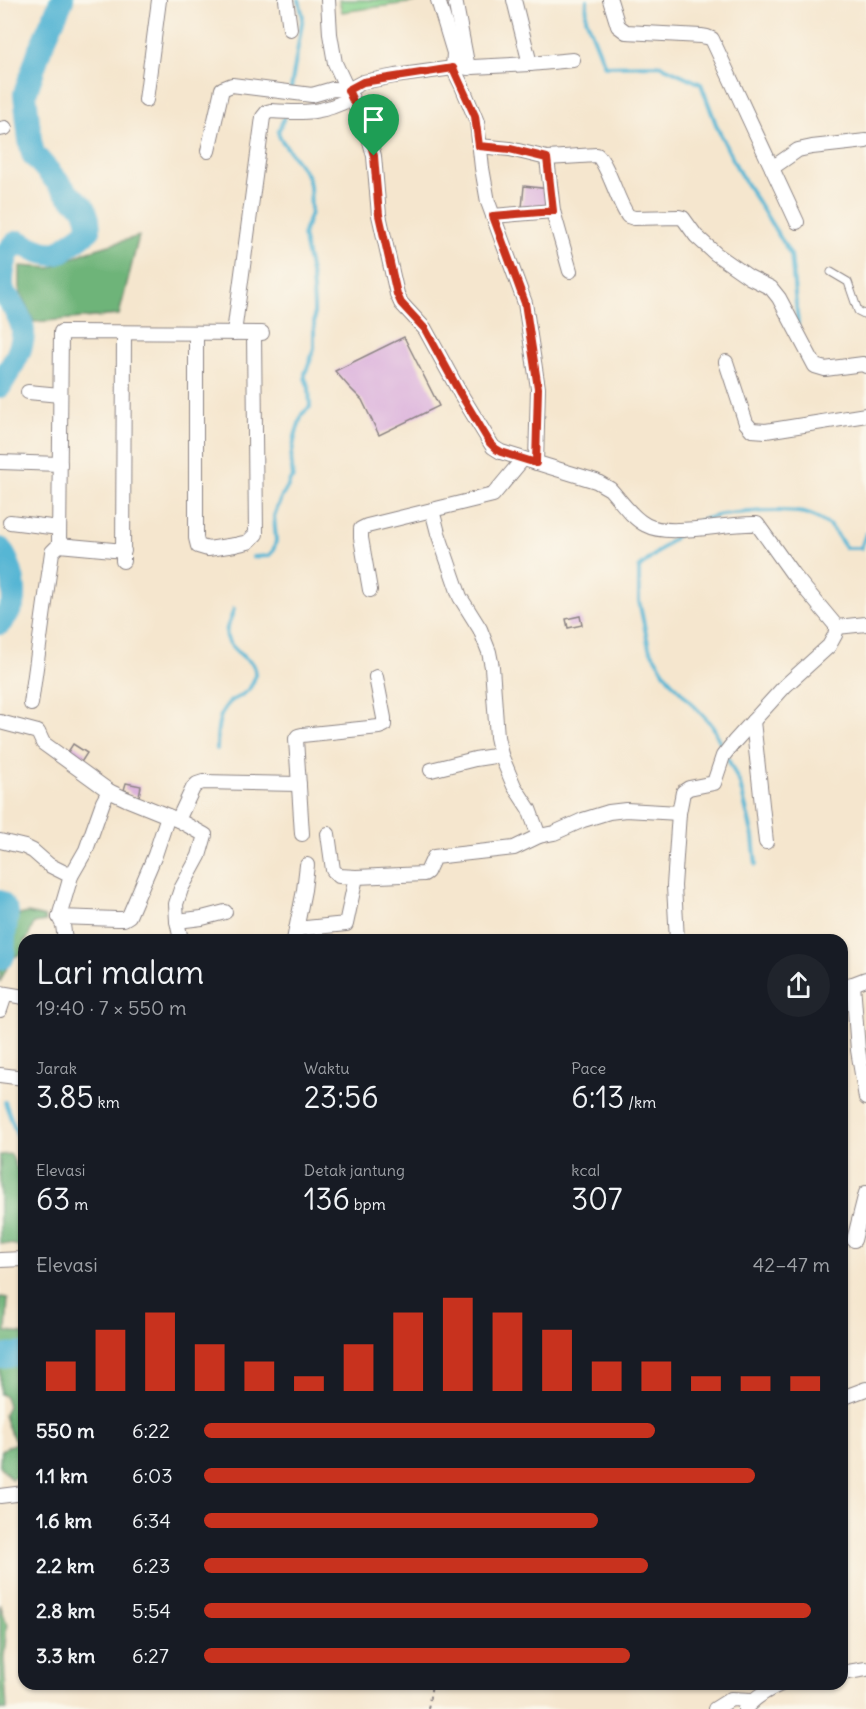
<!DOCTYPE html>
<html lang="id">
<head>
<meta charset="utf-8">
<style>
	body { margin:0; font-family:Delius,sans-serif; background:#20242c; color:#f1f3f6; height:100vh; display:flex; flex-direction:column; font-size:22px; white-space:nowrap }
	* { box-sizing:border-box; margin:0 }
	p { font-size:20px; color:#9ea1a6 }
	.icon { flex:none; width:33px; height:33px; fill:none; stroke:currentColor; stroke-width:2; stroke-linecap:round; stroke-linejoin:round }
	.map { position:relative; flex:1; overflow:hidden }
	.panel { position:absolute; left:18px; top:934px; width:830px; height:756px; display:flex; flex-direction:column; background:#171b24; border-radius:18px; box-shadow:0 2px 4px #0004 }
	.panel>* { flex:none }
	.pin { position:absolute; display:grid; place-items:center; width:51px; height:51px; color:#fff; margin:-62px -26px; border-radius:50% 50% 50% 0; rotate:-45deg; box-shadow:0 0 6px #0007 }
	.pin .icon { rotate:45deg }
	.round { display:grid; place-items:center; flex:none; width:63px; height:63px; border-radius:32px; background:#20242c }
	.summary { display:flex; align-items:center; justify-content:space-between; height:102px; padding:0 18px }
	h1 { font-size:33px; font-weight:600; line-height:45px }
	.metrics { display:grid; grid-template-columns:repeat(3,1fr); gap:9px; height:102px; padding:6px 18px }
	.metrics div { display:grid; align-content:center }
	.metrics b { font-size:30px; font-weight:600 }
	.metrics small { font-size:16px; font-weight:400 }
	.metrics p { font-size:16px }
	.chart { height:168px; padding:12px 18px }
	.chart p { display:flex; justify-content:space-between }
	.chart svg { width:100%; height:108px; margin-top:6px; stroke:#c8321e; stroke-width:6 }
	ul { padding:0 18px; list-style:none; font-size:20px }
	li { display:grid; grid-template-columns:96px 72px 1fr; align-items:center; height:45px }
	li i { height:15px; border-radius:8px; background:#c8321e }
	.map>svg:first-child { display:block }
</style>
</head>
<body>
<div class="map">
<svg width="866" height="1709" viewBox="0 0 866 1709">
	<rect width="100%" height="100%" fill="#fbf7ec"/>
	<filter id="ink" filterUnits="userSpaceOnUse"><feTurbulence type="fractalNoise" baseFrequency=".0167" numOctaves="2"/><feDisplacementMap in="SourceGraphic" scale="12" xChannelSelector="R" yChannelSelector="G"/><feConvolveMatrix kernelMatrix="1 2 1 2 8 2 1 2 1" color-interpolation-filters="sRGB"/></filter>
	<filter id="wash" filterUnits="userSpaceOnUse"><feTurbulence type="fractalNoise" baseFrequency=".008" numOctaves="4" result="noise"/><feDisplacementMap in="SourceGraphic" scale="24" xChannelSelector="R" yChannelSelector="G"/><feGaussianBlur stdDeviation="1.35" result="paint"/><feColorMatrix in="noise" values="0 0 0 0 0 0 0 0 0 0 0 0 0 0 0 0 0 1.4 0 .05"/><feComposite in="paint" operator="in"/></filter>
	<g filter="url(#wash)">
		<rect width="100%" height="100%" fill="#f5e6ce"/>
		<!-- green -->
		<path fill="#88d28e" stroke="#557a64" stroke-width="1.5" d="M339,0h82v1l-79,11z"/>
		<!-- forest -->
		<g fill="#6eb479" stroke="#486b5a" stroke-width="1.5">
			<path d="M139,236l-20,79 -85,7 -14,-31v-25l31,2 35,-16z"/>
			<path d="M10,912l9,3 9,-2 17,4 1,4 -12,2 -7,17h-3v12l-13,7 -11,23v-19l6,-6v-21z"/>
			<path d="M11,1154l6,15 7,-2v84l-8,-6 -16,-2v-88z"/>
			<path d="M0,1297l8,1 -2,34 18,2v140l-13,5 -11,-13 1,-16 15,-7 -9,-18 -3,-11 4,-8 -3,-10 -5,-2z"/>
			<path d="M0,1604l7,20 -3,34 3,51h-7z"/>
		</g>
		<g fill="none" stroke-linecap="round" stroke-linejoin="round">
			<!-- stream -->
			<g stroke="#56b6d4" stroke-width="4">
				<path d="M587,0l-1,18 19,48 55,-1 41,19 16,43 22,45 52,83 7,69"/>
				<path d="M291,88l12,-71 -4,-17"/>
				<path d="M694,524c19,-13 87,-15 110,-11 7,2 16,6 22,10 8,5 14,17 20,25h15l5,-14"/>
				<path d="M680,533l-41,35v33l10,47 19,30 44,47 12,25"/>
				<path d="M253,557l15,-1 5,-5 3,-10 -2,-25 7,-18 7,-12 2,-6 3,-2 -2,-20 4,-22 7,-22 8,-7 -1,-19 -4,-10v-5l4,-9 5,-16v-42l-2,-28 -9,-43 8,-22 -1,-28 -3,-10 -27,-37 -2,-6 7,-16"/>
				<path d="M217,749c0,-15 0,-35 12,-46 3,-4 9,-5 13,-8 9,-6 16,-17 12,-29 -8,-9 -32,-21 -27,-38 2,-6 5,-12 7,-19"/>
				<path d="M727,757l13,27 13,53 3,28"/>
				<path d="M5,1102l13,36 6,12"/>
			</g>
			<!-- river -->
			<g stroke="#56b6d4" stroke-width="24">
				<path d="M0,386c9,-16 22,-33 23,-52 1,-11 -8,-25 -14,-34 -2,-3 -5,-5 -6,-8 -3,-13 1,-46 16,-50 10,5 26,14 38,11 5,-1 7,-5 12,-8 7,-5 13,-9 20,-15l-1,-11 -4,-12 -15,-12 -36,-41 -3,-14 -5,-46 15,-45 22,-49"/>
				<path d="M0,549c9,13 15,32 14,48 0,9 -8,19 -14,26"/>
				<path d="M0,902l7,10 -3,24 -1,20 -3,2"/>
				<path d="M0,1357l24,-3"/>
			</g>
		</g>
		<g id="blocks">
			<!-- building -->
			<g fill="#dcb2dc">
				<path d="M524,186l25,3 -2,22 -25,-3z"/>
				<path d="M404,337l35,69 -60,29 -17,-35 -13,-13 -14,-16z"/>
				<path d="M580,616l2,9 -14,3 -2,-9z"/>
				<path d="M73,744l14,9 -7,11 -14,-9z"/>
				<path d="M126,783l15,3 -2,10 -10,-2v-3l-5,-1z"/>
			</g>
		</g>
	</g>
	<g filter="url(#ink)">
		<use href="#blocks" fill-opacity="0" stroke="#8c8484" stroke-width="1.5"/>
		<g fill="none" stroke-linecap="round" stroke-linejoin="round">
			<defs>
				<path id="service" d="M831,272l17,10 10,29 8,4"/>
				<g id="minor">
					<path d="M286,0l4,29"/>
					<path d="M328,0l2,34 5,29 33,71 6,22 5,59 18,79 4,9 24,26 35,64 33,54 8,5 95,29 14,8c11,12 22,29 36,36 23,13 83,-3 111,-1l35,49 45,54 29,-3"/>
					<path d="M438,0l16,53 -1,15 9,18 15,36 5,46 6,34 37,101 13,85 -2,75"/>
					<path d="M455,0l13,68"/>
					<path d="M514,0l16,64"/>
					<path d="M610,0l8,26 8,6 75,4 6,1 5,2 85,183"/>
					<path d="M146,100l13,-100"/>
					<path d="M0,129l5,-1"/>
					<path d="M479,146l31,3 37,9 50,-3c11,9 20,46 31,61l6,2 45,-1 4,1 13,18 20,18 33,23 22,11 8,10 36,68 10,3 38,-5 3,2"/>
					<path d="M208,151l14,-62 10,-4 80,10 21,-6 15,1 15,-8 32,-6 58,-8 77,-4 43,-4"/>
					<path d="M547,158l6,53 17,60"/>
					<path d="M772,168l26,-18 14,-3 54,-6"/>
					<path d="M493,216l60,-5"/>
					<path d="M196,333v205l2,8 10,3 27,-4 13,-3 8,-8 -2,-201"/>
					<path d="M234,333l29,-216 4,-5 4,-1c33,2 51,3 81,-13"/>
					<path d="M726,362l20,61 6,7 14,1 100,-16"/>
					<path d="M28,392l32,3"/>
					<path d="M0,462l60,2"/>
					<path d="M432,510l6,23 22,64 20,32 9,23 3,15 5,70 4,18 13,31 15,23 10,27"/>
					<path d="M10,522l49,6"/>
					<path d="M59,545l65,6"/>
					<path d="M123,561l1,-228"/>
					<path d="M370,590l-9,-52v-9l6,-3 126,-31 30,-36"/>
					<path d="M31,704l21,-152 7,-7 2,-213 201,1"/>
					<path d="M753,721l13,121"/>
					<path d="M0,722l38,10 5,11 66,48"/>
					<path d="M431,770l44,-11 26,-4"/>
					<path d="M178,820l15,-32 4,-4 6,-2 96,2"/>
					<path d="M302,834l-6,-95 2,-3 4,-1 77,-8 5,-2v-7l-8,-41"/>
					<path d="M328,834l5,36 6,6 17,1 68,-3 3,-2 7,-15 80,-9 25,-12 15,-3 29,-13 26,-8 17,-2 53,3"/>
					<path d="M0,841l25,6 8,4 16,14 22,11"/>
					<path d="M59,917l58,2h7l5,-3 26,-61 13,-39"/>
					<path d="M177,921l25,-3 23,-6"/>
					<path d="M296,929l50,-5 10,-47"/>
					<path d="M65,940l-2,-15 -4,-8 12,-41 15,-26 17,-48 6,-11 17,8 52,21 27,15 -6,21 -18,33 -5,15 1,17 4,19"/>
					<path d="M294,940l10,-50 3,-25"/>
					<path d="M677,940l-3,-54 5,-73 4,-21 6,-4 25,-5 9,-27 11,-14 51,-56 44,-40 6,-11 2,-8"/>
					<path d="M853,984l5,66 8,48"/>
					<path d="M842,986l11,-2 13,-5"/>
					<path d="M0,993l24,4"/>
					<path d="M0,1010l5,-15"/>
					<path d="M0,1075l24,3"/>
					<path d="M854,1240l12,-47"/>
					<path d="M0,1260l24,-1"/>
					<path d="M842,1398l24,-9"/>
					<path d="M0,1496l24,-3"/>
					<path d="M842,1673l24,-4"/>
					<path d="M715,1709l16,-10 21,1"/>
					<path d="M745,1709c10,-12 21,-19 36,-25"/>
				</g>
			</defs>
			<!-- service casing -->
			<use href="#service" stroke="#8c8484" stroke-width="9"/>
			<!-- minor casing -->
			<use href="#minor" stroke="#8c8484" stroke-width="16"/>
			<!-- path -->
			<path stroke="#8c8484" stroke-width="2" stroke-dasharray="4.5 4.5" stroke-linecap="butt" d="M428,1709l4,-25"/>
			<!-- service -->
			<use href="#service" stroke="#fff" stroke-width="7"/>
			<!-- minor -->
			<use href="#minor" stroke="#fff" stroke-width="14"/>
		</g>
	</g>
	<g fill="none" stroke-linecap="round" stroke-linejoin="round" filter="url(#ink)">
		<defs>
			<path id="route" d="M453,68l22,48 4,30 31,3 37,9 6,53 -60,5 32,87 13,85 -2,75 -35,-11 -5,-3 -6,-6 -30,-50 -35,-64 -24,-26 -4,-9 -18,-79 -5,-59 -6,-22 -20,-44 15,-8z"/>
		</defs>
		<!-- route casing -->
		<use href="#route" stroke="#fff" stroke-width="12"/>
		<!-- route -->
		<use href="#route" stroke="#c8321e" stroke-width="8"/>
	</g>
</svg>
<div class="pin" style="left:374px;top:156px;background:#1e9e55"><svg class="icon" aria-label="arrive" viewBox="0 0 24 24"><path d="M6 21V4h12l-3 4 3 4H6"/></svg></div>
<section class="panel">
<div class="summary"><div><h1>Lari malam</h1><p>19:40 · 7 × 550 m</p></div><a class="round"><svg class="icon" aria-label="share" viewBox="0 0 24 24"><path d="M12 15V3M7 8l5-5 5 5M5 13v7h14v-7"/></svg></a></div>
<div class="metrics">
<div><p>Jarak</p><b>3.85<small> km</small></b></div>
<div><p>Waktu</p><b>23:56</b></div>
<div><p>Pace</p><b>6:13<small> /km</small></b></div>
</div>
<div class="metrics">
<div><p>Elevasi</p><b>63<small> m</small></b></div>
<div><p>Detak jantung</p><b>136<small> bpm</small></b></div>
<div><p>kcal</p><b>307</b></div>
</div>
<div class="chart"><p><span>Elevasi</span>42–47 m</p>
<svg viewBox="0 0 160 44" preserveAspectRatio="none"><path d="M5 44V32M15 44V19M25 44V12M35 44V25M45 44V32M55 44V38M65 44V25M75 44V12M85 44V6M95 44V12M105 44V19M115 44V32M125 44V32M135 44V38M145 44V38M155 44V38"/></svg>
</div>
<ul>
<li><b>550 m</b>6:22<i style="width:72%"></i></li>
<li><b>1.1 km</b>6:03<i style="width:88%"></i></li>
<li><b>1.6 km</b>6:34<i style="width:63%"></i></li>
<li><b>2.2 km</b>6:23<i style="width:71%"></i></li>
<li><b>2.8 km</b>5:54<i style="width:97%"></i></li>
<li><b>3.3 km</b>6:27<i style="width:68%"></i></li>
</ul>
</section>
</div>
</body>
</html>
